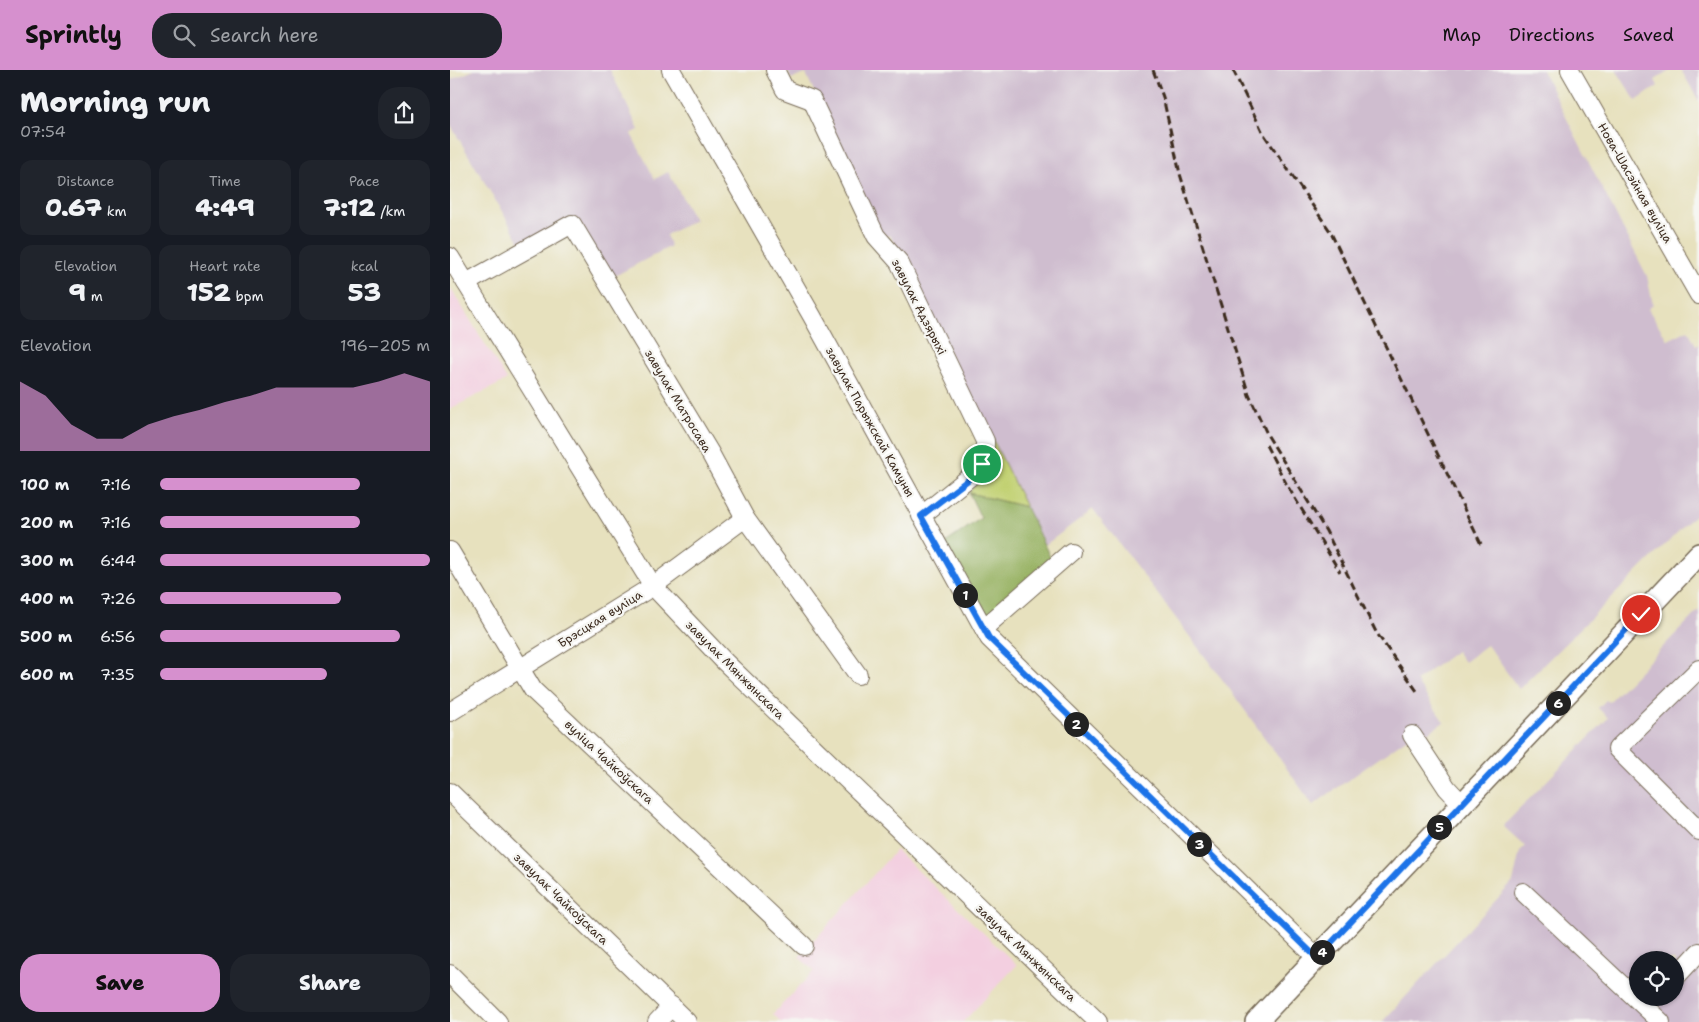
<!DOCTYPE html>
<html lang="en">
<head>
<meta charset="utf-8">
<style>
	body { margin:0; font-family:"Shantell Sans",sans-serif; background:#20242c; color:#f1f3f6; height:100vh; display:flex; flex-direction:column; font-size:19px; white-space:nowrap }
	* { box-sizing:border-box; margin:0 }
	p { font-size:16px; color:#9ea1a6 }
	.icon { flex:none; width:28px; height:28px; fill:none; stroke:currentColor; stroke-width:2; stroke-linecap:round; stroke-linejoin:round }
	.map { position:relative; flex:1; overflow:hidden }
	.side { display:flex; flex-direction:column; background:#171b24; width:450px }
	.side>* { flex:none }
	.fabs { position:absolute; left:1179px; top:881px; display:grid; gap:10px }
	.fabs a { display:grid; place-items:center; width:55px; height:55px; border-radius:50%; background:#171b24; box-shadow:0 1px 4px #0004; font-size:25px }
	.pin { position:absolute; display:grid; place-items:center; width:42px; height:42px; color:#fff; margin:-21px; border:2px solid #fff; border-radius:50%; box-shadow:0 1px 5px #0007 }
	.km { position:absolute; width:25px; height:25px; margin:-12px; border-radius:50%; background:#222; color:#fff; font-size:14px; line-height:25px; text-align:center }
	.round { display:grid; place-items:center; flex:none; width:52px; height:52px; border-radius:20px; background:#20242c }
	.summary { display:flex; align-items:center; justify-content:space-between; height:85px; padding:0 20px }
	h1 { font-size:28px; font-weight:800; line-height:38px }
	.metrics { display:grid; grid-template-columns:repeat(3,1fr); gap:8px; height:85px; padding:5px 20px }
	.metrics div { display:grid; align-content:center; border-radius:12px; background:#20242c; text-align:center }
	.metrics b { font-size:25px; font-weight:800 }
	.metrics small { font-size:14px; font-weight:400 }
	.metrics p { font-size:14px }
	.chart { height:140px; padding:10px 20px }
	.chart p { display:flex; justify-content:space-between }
	.chart svg { width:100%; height:90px; margin-top:5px; fill:#d690ce; opacity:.7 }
	.button { display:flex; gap:10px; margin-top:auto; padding:10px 20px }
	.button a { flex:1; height:58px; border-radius:20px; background:#d690ce; color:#111; font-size:20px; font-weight:800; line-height:58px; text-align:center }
	.button a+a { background:#20242c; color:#f1f3f6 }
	ul { padding:0 20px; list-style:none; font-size:16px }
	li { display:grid; grid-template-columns:80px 60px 1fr; align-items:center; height:38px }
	li i { height:12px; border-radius:6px; background:#d690ce }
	header { display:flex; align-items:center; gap:30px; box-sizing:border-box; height:70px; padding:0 25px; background:#d690ce; color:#111 }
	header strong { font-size:24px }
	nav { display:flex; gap:28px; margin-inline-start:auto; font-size:18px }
	.search { width:350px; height:45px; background:#20242c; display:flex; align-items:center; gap:12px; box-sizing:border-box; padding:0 18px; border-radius:20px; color:#9ea1a6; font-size:19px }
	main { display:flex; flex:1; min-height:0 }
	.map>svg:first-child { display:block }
</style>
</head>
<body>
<header>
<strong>Sprintly</strong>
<div class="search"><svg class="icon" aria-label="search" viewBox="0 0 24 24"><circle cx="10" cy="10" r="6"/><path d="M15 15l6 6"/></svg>Search here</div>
<nav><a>Map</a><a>Directions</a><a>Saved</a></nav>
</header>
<main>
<section class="side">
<div class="summary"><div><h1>Morning run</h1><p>07:54</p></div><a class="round"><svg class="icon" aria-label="share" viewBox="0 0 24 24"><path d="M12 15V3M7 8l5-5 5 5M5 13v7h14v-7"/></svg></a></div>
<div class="metrics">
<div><p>Distance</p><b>0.67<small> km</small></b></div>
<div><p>Time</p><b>4:49</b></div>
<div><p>Pace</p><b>7:12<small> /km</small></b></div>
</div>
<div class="metrics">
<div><p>Elevation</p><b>9<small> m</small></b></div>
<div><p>Heart rate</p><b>152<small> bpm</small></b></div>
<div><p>kcal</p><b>53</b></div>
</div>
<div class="chart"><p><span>Elevation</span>196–205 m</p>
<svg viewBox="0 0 160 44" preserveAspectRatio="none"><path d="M0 44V10L10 17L20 31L30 38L40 38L50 31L60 27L70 24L80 20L90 17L100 13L110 13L120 13L130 13L140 10L150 6L160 10V44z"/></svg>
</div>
<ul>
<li><b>100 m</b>7:16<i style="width:74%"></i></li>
<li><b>200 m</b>7:16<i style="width:74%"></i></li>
<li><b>300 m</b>6:44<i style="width:100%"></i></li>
<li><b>400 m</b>7:26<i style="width:67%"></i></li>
<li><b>500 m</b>6:56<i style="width:89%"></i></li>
<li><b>600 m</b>7:35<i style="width:62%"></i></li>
</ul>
<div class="button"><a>Save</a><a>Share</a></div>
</section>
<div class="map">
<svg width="1249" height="952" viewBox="0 0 1249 952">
	<rect width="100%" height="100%" fill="#f6f6f2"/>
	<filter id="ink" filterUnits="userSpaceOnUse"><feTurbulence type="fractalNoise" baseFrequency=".02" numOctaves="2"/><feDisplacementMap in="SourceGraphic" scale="10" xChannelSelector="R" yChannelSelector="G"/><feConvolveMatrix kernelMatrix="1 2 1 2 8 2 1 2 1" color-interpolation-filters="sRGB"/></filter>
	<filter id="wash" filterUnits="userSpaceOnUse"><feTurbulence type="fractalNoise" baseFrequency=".0096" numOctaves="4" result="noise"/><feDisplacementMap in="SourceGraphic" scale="20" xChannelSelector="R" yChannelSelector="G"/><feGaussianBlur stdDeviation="1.12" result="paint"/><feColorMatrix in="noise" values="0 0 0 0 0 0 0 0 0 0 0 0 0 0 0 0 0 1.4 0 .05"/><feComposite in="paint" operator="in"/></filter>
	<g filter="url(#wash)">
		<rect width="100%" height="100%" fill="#e7e1be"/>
		<!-- built -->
		<g fill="#f3cfe0">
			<path d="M0,217l57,93 -57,29z"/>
			<path d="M446,780l121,115 -54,57h-182l-8,-8 41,-43 -15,-14z"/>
		</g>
		<!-- industrial -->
		<g fill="#cfbdcf" fill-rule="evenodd">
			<path d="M24,0h136l29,60 -8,4 24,45 13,-7 27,48 -29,15 5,11 -62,33 -36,-61 -50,29 -73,-123v-44z"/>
			<path d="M337,0h755l105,206 6,29 -5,4 20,31 20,-10 8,15h3v166l-180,178 -32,-44 -23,17 -8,-11 -40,30 28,41 -24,16 -4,-6 -103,73 -85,-118 -135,-178 -48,36 -155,-310 -7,3 -77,-164 -15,5z"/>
			<path d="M1166,0h55l-16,10 3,6 -22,15z"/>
			<path d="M1231,0h18v31z"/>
			<path d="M1249,540v412h-317l131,-140 7,-31 5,-5 -22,-20 105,-108 -10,-10 8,-8 3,2zM1188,890h37v38h-37z"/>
		</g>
		<!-- green -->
		<path fill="#c2d173" stroke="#7e7e48" d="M542,368l34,69 -57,-14 14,-18z"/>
		<!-- forest -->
		<path fill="#99b365" stroke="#6a6e42" d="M519,423l57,14 25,52 -66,58 -41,-73 37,-26z"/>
	</g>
	<g filter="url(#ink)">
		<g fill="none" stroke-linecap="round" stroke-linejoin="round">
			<defs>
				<g id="minor">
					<path d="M221,0l141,246 177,322 328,320"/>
					<path d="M325,0l10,20 27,10 64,136 23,26 86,179v13l-9,18 -55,44"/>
					<path d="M1120,0l129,225"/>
					<path d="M0,187l203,329 72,76 373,360"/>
					<path d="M16,213l106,-59 138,229 35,65 113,157"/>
					<path d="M0,481l83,139 271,256"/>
					<path d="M534,558l87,-76"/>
					<path d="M1249,599l-82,80 82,82"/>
					<path d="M0,642l203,-126 92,-68"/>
					<path d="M962,665l35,53 15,16"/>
					<path d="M0,722l237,230"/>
					<path d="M1073,822l138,130"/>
					<path d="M0,904l48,48"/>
					<path d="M1225,908l24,-26"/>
					<path d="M207,952l15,-16"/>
				</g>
				<path id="major" d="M806,952l443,-468"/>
			</defs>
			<!-- minor casing -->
			<use href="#minor" stroke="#776a56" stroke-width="20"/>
			<!-- major casing -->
			<use href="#major" stroke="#776a56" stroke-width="24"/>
			<!-- minor -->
			<use href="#minor" stroke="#fff" stroke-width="18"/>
			<!-- major -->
			<use href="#major" stroke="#fff" stroke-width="21"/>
			<!-- rail -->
			<g stroke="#3b2a1e" stroke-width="3" stroke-dasharray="8 4" stroke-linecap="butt">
				<path d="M703,0l10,27 17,77 69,221 19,41 58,95 50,101 43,62"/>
				<path d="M783,0l30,63 67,98 151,313"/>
				<path d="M816,375l22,42 52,85"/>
			</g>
		</g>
	</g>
	<g fill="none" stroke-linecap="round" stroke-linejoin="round" filter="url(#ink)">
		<defs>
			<path id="route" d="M532,394l-14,16 -47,36 68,122 328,320 324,-344"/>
		</defs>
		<!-- route casing -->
		<use href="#route" stroke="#fff" stroke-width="10"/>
		<!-- route -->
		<use href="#route" stroke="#1a73e8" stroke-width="6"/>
	</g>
	<g text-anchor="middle" stroke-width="4.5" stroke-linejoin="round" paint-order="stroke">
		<!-- street labels -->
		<g font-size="12" fill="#3b2a1e" stroke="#f6f6f2">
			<text transform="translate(1185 113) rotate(60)" y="4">Нова-Шасэйная вуліца</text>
			<text transform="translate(469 237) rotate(63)" y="4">завулак Адзярыхі</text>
			<text transform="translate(228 331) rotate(59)" y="4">завулак Матросава</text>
			<text transform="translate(420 352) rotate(61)" y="4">завулак Парыжскай Камуны</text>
			<text transform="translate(150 549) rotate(-32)" y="4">Брэсцкая вуліца</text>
			<text transform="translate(285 600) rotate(45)" y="4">завулак Мянжынскага</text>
			<text transform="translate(159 692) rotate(43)" y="4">вуліца Чайкоўскага</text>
			<text transform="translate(111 829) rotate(44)" y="4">завулак Чайкоўскага</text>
			<text transform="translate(576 883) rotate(44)" y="4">завулак Мянжынскага</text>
		</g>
	</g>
</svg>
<div class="fabs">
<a><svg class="icon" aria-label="locate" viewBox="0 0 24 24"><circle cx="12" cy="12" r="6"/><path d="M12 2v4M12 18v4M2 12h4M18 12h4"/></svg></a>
</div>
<div class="pin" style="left:532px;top:394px;background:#1e9e55"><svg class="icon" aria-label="arrive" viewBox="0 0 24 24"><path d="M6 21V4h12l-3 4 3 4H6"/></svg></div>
<div class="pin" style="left:1191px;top:544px;background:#d93025"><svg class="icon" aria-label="check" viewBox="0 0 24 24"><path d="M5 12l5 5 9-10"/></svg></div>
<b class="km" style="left:515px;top:525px">1</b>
<b class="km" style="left:626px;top:654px">2</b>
<b class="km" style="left:749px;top:774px">3</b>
<b class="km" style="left:872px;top:882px">4</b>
<b class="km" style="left:989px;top:757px">5</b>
<b class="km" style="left:1108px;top:633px">6</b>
</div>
</main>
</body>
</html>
